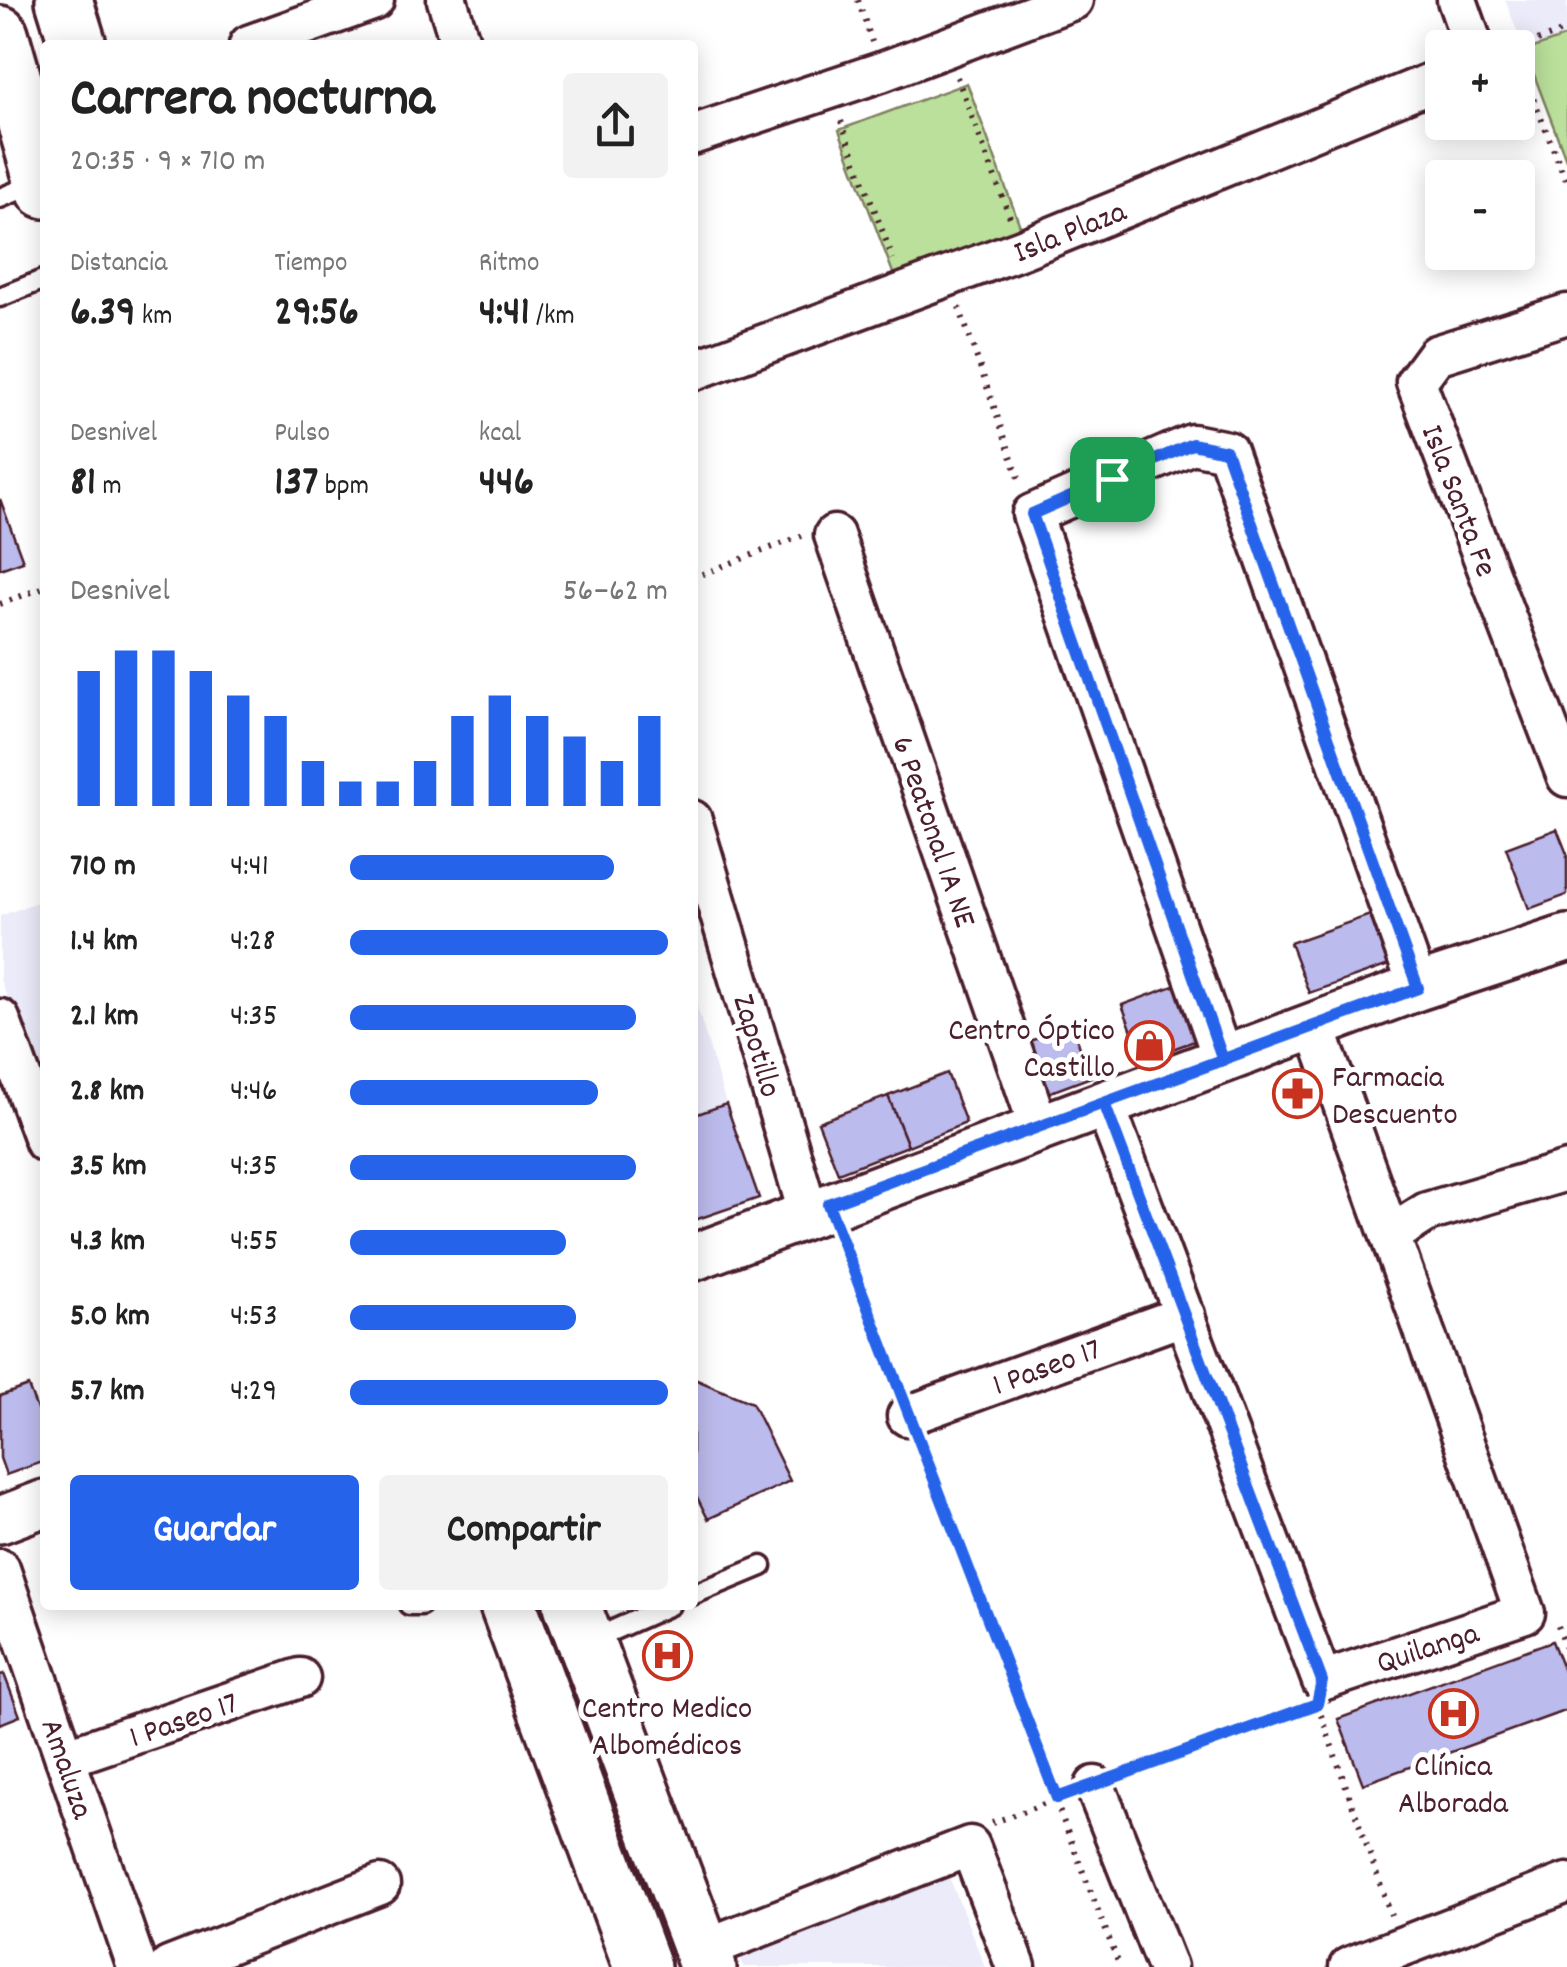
<!DOCTYPE html>
<html lang="es">
<head>
<meta charset="utf-8">
<style>
	body { margin:0; font-family:Dekko,sans-serif; background:#f2f2f2; color:#222; height:100vh; display:flex; flex-direction:column; font-size:38px; white-space:nowrap }
	* { box-sizing:border-box; margin:0 }
	p { font-size:32px; color:#767676 }
	.icon { flex:none; width:55px; height:55px; fill:none; stroke:currentColor; stroke-width:2; stroke-linecap:round; stroke-linejoin:round }
	.map { position:relative; flex:1; overflow:hidden }
	.sheet { position:absolute; left:40px; top:40px; width:658px; height:1570px; display:flex; flex-direction:column; background:#fff; border-radius:10px; box-shadow:0 5px 25px #0003 }
	.sheet>* { flex:none }
	.tools { position:absolute; left:1425px; top:30px; display:grid; gap:20px }
	.tools a { display:grid; place-items:center; width:110px; height:110px; border-radius:10px; background:#fff; box-shadow:0 5px 25px #0003; font-size:50px }
	.pin { position:absolute; display:grid; place-items:center; width:85px; height:85px; color:#fff; margin:-42px; border-radius:20px; box-shadow:0 5px 15px #0006 }
	.round { display:grid; place-items:center; flex:none; width:105px; height:105px; border-radius:10px; background:#f2f2f2 }
	.overview { display:flex; align-items:center; justify-content:space-between; height:170px; padding:0 30px }
	h1 { font-size:55px; font-weight:800; line-height:75px }
	.stats { display:grid; grid-template-columns:repeat(3,1fr); gap:15px; height:170px; padding:10px 30px }
	.stats div { display:grid; align-content:center }
	.stats b { font-size:42px; font-weight:800 }
	.stats small { font-size:28px; font-weight:400 }
	.stats p { font-size:28px }
	.chart { height:280px; padding:20px 30px }
	.chart p { display:flex; justify-content:space-between }
	.chart svg { width:100%; height:180px; margin-top:10px; stroke:#2563eb; stroke-width:6 }
	.cta { display:flex; gap:20px; margin-top:auto; padding:20px 30px }
	.cta a { flex:1; height:115px; border-radius:10px; background:#2563eb; color:#fff; font-size:40px; font-weight:800; line-height:115px; text-align:center }
	.cta a+a { background:#f2f2f2; color:#222 }
	ul { padding:0 30px; list-style:none; font-size:32px }
	li { display:grid; grid-template-columns:160px 120px 1fr; align-items:center; height:75px }
	li i { height:25px; border-radius:12px; background:#2563eb }
	.map>svg:first-child { display:block }
</style>
</head>
<body>
<div class="map">
<svg width="1567" height="1967" viewBox="0 0 1567 1967">
	<rect width="100%" height="100%" fill="#fff"/>
	<filter id="ink" filterUnits="userSpaceOnUse"><feTurbulence type="fractalNoise" baseFrequency=".01" numOctaves="2"/><feDisplacementMap in="SourceGraphic" scale="20" xChannelSelector="R" yChannelSelector="G"/><feConvolveMatrix kernelMatrix="1 2 1 2 8 2 1 2 1" color-interpolation-filters="sRGB"/></filter>
	<g filter="url(#ink)">
		<!-- built -->
		<g fill="#ebebfa">
			<path d="M1505,0h62v36l-42,15z"/>
			<path d="M45,899v199l-45,-119v-63z"/>
			<path d="M692,990l34,114 -33,12h-1z"/>
			<path d="M944,1864l41,103h-241l-11,-26z"/>
		</g>
		<!-- green -->
		<g fill="#bae09b" stroke="#828063" stroke-width="2.5">
			<path d="M1567,36v126l-42,-111z"/>
			<path d="M967,83l56,151 -127,47 -57,-151z"/>
		</g>
		<!-- building -->
		<g fill="#bcbbed" stroke="#4a1f2b" stroke-width="2.5">
			<path d="M0,499l23,62 -23,8z"/>
			<path d="M1557,829l10,25v41l-38,14 -23,-61z"/>
			<path d="M1370,915l19,50 -80,28 -19,-50z"/>
			<path d="M1176,985l21,55 -54,20 -21,-55z"/>
			<path d="M1072,1026l19,51 -48,18 -19,-52z"/>
			<path d="M947,1073l19,50 -58,23 -20,-50z"/>
			<path d="M888,1096l20,50 -70,27 -20,-51z"/>
			<path d="M726,1104l33,94 -67,23v-105z"/>
			<path d="M692,1378l60,25 38,78 -82,38 -16,-32z"/>
			<path d="M28,1386l17,44v31l-39,14 -6,-17v-62z"/>
			<path d="M1552,1641l15,38v31l-204,74 -25,-65z"/>
			<path d="M4,1674l16,42 -20,8v-49z"/>
		</g>
		<g fill="none" stroke-linecap="round" stroke-linejoin="round">
			<defs>
				<g id="service">
					<path d="M0,198l37,-15"/>
					<path d="M0,297l45,-18"/>
					<path d="M692,1595l70,-29"/>
					<path d="M409,1605h12"/>
					<path d="M591,1640l79,-35"/>
				</g>
				<g id="minor">
					<path d="M447,0l14,45"/>
					<path d="M1457,0l17,48"/>
					<path d="M249,45l125,-45"/>
					<path d="M692,135l189,-63 192,-72"/>
					<path d="M1567,314l-131,41 -20,27 151,395"/>
					<path d="M692,371l330,-122 420,-171"/>
					<path d="M834,535l205,592"/>
					<path d="M692,820l116,392"/>
					<path d="M0,1019l45,123"/>
					<path d="M1223,1060l-191,-546 160,-70 35,7 191,536"/>
					<path d="M1104,1103l218,578 203,-68 -210,-587"/>
					<path d="M1391,1235l36,-23 140,-41"/>
					<path d="M907,1416l278,-101"/>
					<path d="M0,1569l137,398"/>
					<path d="M65,1758l235,-80"/>
					<path d="M1095,1786l72,181"/>
					<path d="M701,1950l269,-104 46,121"/>
					<path d="M169,1967l211,-82"/>
					<path d="M1349,1967l218,-84"/>
				</g>
				<g id="tertiary">
					<path d="M692,1258l726,-271 149,-49"/>
					<path d="M0,1520l45,-17"/>
				</g>
				<g id="primary">
					<path d="M64,0l14,45"/>
					<path d="M0,34l45,156"/>
					<path d="M508,1605l134,362"/>
					<path d="M572,1605l136,362"/>
				</g>
			</defs>
			<!-- service casing -->
			<use href="#service" stroke="#4a1f2b" stroke-width="25"/>
			<!-- minor casing -->
			<use href="#minor" stroke="#4a1f2b" stroke-width="45"/>
			<!-- tertiary casing -->
			<use href="#tertiary" stroke="#4a1f2b" stroke-width="52"/>
			<!-- primary casing -->
			<use href="#primary" stroke="#4a1f2b" stroke-width="62"/>
			<!-- path -->
			<g stroke="#4a1f2b" stroke-width="6" stroke-dasharray="2.5 8" stroke-linecap="butt">
				<path d="M858,0l14,42"/>
				<path d="M1518,48l49,-18"/>
				<path d="M1518,60l49,123"/>
				<path d="M957,77l54,143"/>
				<path d="M841,121l52,138"/>
				<path d="M959,307l62,177"/>
				<path d="M692,578l110,-42"/>
				<path d="M0,604l45,-17"/>
				<path d="M842,1243l54,143"/>
				<path d="M919,1449l201,518"/>
				<path d="M1558,1626l9,25"/>
				<path d="M1321,1715l70,200"/>
				<path d="M1128,1774l176,-65"/>
				<path d="M992,1823l68,-25"/>
			</g>
			<!-- service -->
			<use href="#service" stroke="#fff" stroke-width="18"/>
			<!-- minor -->
			<use href="#minor" stroke="#fff" stroke-width="38"/>
			<!-- tertiary -->
			<use href="#tertiary" stroke="#fff" stroke-width="45"/>
			<!-- primary -->
			<use href="#primary" stroke="#fff" stroke-width="55"/>
		</g>
	</g>
	<g fill="none" stroke-linecap="round" stroke-linejoin="round" filter="url(#ink)">
		<defs>
			<path id="route" d="M1112,479l-80,35 191,546 -119,43 218,578 -5,23 -260,94 -229,-594c197,-72 394,-144 590,-216l-192,-537 -34,-7 -80,35"/>
		</defs>
		<!-- route casing -->
		<use href="#route" stroke="#fff" stroke-width="20"/>
		<!-- route -->
		<use href="#route" stroke="#2563eb" stroke-width="12"/>
	</g>
	<!-- icons -->
	<defs>
		<symbol id="shop-ring" viewBox="-11 -11 22 22"><circle r="9.5" fill="#fff" stroke="#c8321e" stroke-width="1.5"/><path d="M-5-2.5h2.3a2.7 3.5 0 0 1 5.4 0H5L5.5 6h-11ZM-1.5-2.5h3a1.5 2.3 0 0 0-3 0Z" fill="#c8321e"/></symbol>
		<symbol id="pharmacy-ring" viewBox="-11 -11 22 22"><circle r="9.5" fill="#fff" stroke="#c8321e" stroke-width="1.5"/><path d="M-2-6h4v4h4v4h-4v4h-4v-4h-4v-4h4Z" fill="#c8321e"/></symbol>
		<symbol id="hospital-ring" viewBox="-11 -11 22 22"><circle r="9.5" fill="#fff" stroke="#c8321e" stroke-width="1.5"/><path d="M-5-5h3v3.5h4V-5h3V5h-3V1.5h-4V5h-3Z" fill="#c8321e"/></symbol>
	</defs>
	<g fill-rule="evenodd">
		<use href="#shop-ring" x="1122" y="1018" width="55" height="55"/>
		<use href="#pharmacy-ring" x="1270" y="1066" width="55" height="55"/>
		<use href="#hospital-ring" x="640" y="1628" width="55" height="55"/>
		<use href="#hospital-ring" x="1426" y="1686" width="55" height="55"/>
	</g>
	<g text-anchor="middle" stroke-width="10" stroke-linejoin="round" paint-order="stroke">
		<!-- street labels -->
		<g font-size="32" fill="#4a1f2b" stroke="#fff">
			<text transform="translate(1069 230) rotate(-22)" y="11">Isla Plaza</text>
			<text transform="translate(1461 500) rotate(69)" y="11">Isla Santa Fe</text>
			<text transform="translate(936 831) rotate(71)" y="11">6 Peatonal 1A NE</text>
			<text transform="translate(759 1045) rotate(74)" y="11">Zapotillo</text>
			<text transform="translate(1046 1365) rotate(-20)" y="11">1 Paseo 17</text>
			<text transform="translate(1427 1646) rotate(-18)" y="11">Quilanga</text>
			<text transform="translate(183 1718) rotate(-19)" y="11">1 Paseo 17</text>
			<text transform="translate(69 1768) rotate(71)" y="11">Amaluza</text>
		</g>
		<!-- poi labels -->
		<g font-size="32" fill="#4a1f2b" stroke="#fff">
			<text x="1115" y="1039" text-anchor="end">Centro Óptico<tspan x="1115" dy="37">Castillo</tspan></text>
			<text x="1332" y="1086" text-anchor="start">Farmacia<tspan x="1332" dy="37">Descuento</tspan></text>
			<text x="667" y="1717">Centro Medico<tspan x="667" dy="37">Albomédicos</tspan></text>
			<text x="1453" y="1775">Clínica<tspan x="1453" dy="37">Alborada</tspan></text>
		</g>
	</g>
</svg>
<div class="tools">
<a>+</a>
<a>−</a>
</div>
<div class="pin" style="left:1112px;top:479px;background:#1e9e55"><svg class="icon" aria-label="arrive" viewBox="0 0 24 24"><path d="M6 21V4h12l-3 4 3 4H6"/></svg></div>
<section class="sheet">
<div class="overview"><div><h1>Carrera nocturna</h1><p>20:35 · 9 × 710 m</p></div><a class="round"><svg class="icon" aria-label="share" viewBox="0 0 24 24"><path d="M12 15V3M7 8l5-5 5 5M5 13v7h14v-7"/></svg></a></div>
<div class="stats">
<div><p>Distancia</p><b>6.39<small> km</small></b></div>
<div><p>Tiempo</p><b>29:56</b></div>
<div><p>Ritmo</p><b>4:41<small> /km</small></b></div>
</div>
<div class="stats">
<div><p>Desnivel</p><b>81<small> m</small></b></div>
<div><p>Pulso</p><b>137<small> bpm</small></b></div>
<div><p>kcal</p><b>446</b></div>
</div>
<div class="chart"><p><span>Desnivel</span>56–62 m</p>
<svg viewBox="0 0 160 44" preserveAspectRatio="none"><path d="M5 44V11M15 44V6M25 44V6M35 44V11M45 44V17M55 44V22M65 44V33M75 44V38M85 44V38M95 44V33M105 44V22M115 44V17M125 44V22M135 44V27M145 44V33M155 44V22"/></svg>
</div>
<ul>
<li><b>710 m</b>4:41<i style="width:83%"></i></li>
<li><b>1.4 km</b>4:28<i style="width:100%"></i></li>
<li><b>2.1 km</b>4:35<i style="width:90%"></i></li>
<li><b>2.8 km</b>4:46<i style="width:78%"></i></li>
<li><b>3.5 km</b>4:35<i style="width:90%"></i></li>
<li><b>4.3 km</b>4:55<i style="width:68%"></i></li>
<li><b>5.0 km</b>4:53<i style="width:71%"></i></li>
<li><b>5.7 km</b>4:29<i style="width:100%"></i></li>
</ul>
<div class="cta"><a>Guardar</a><a>Compartir</a></div>
</section>
</div>
</body>
</html>
